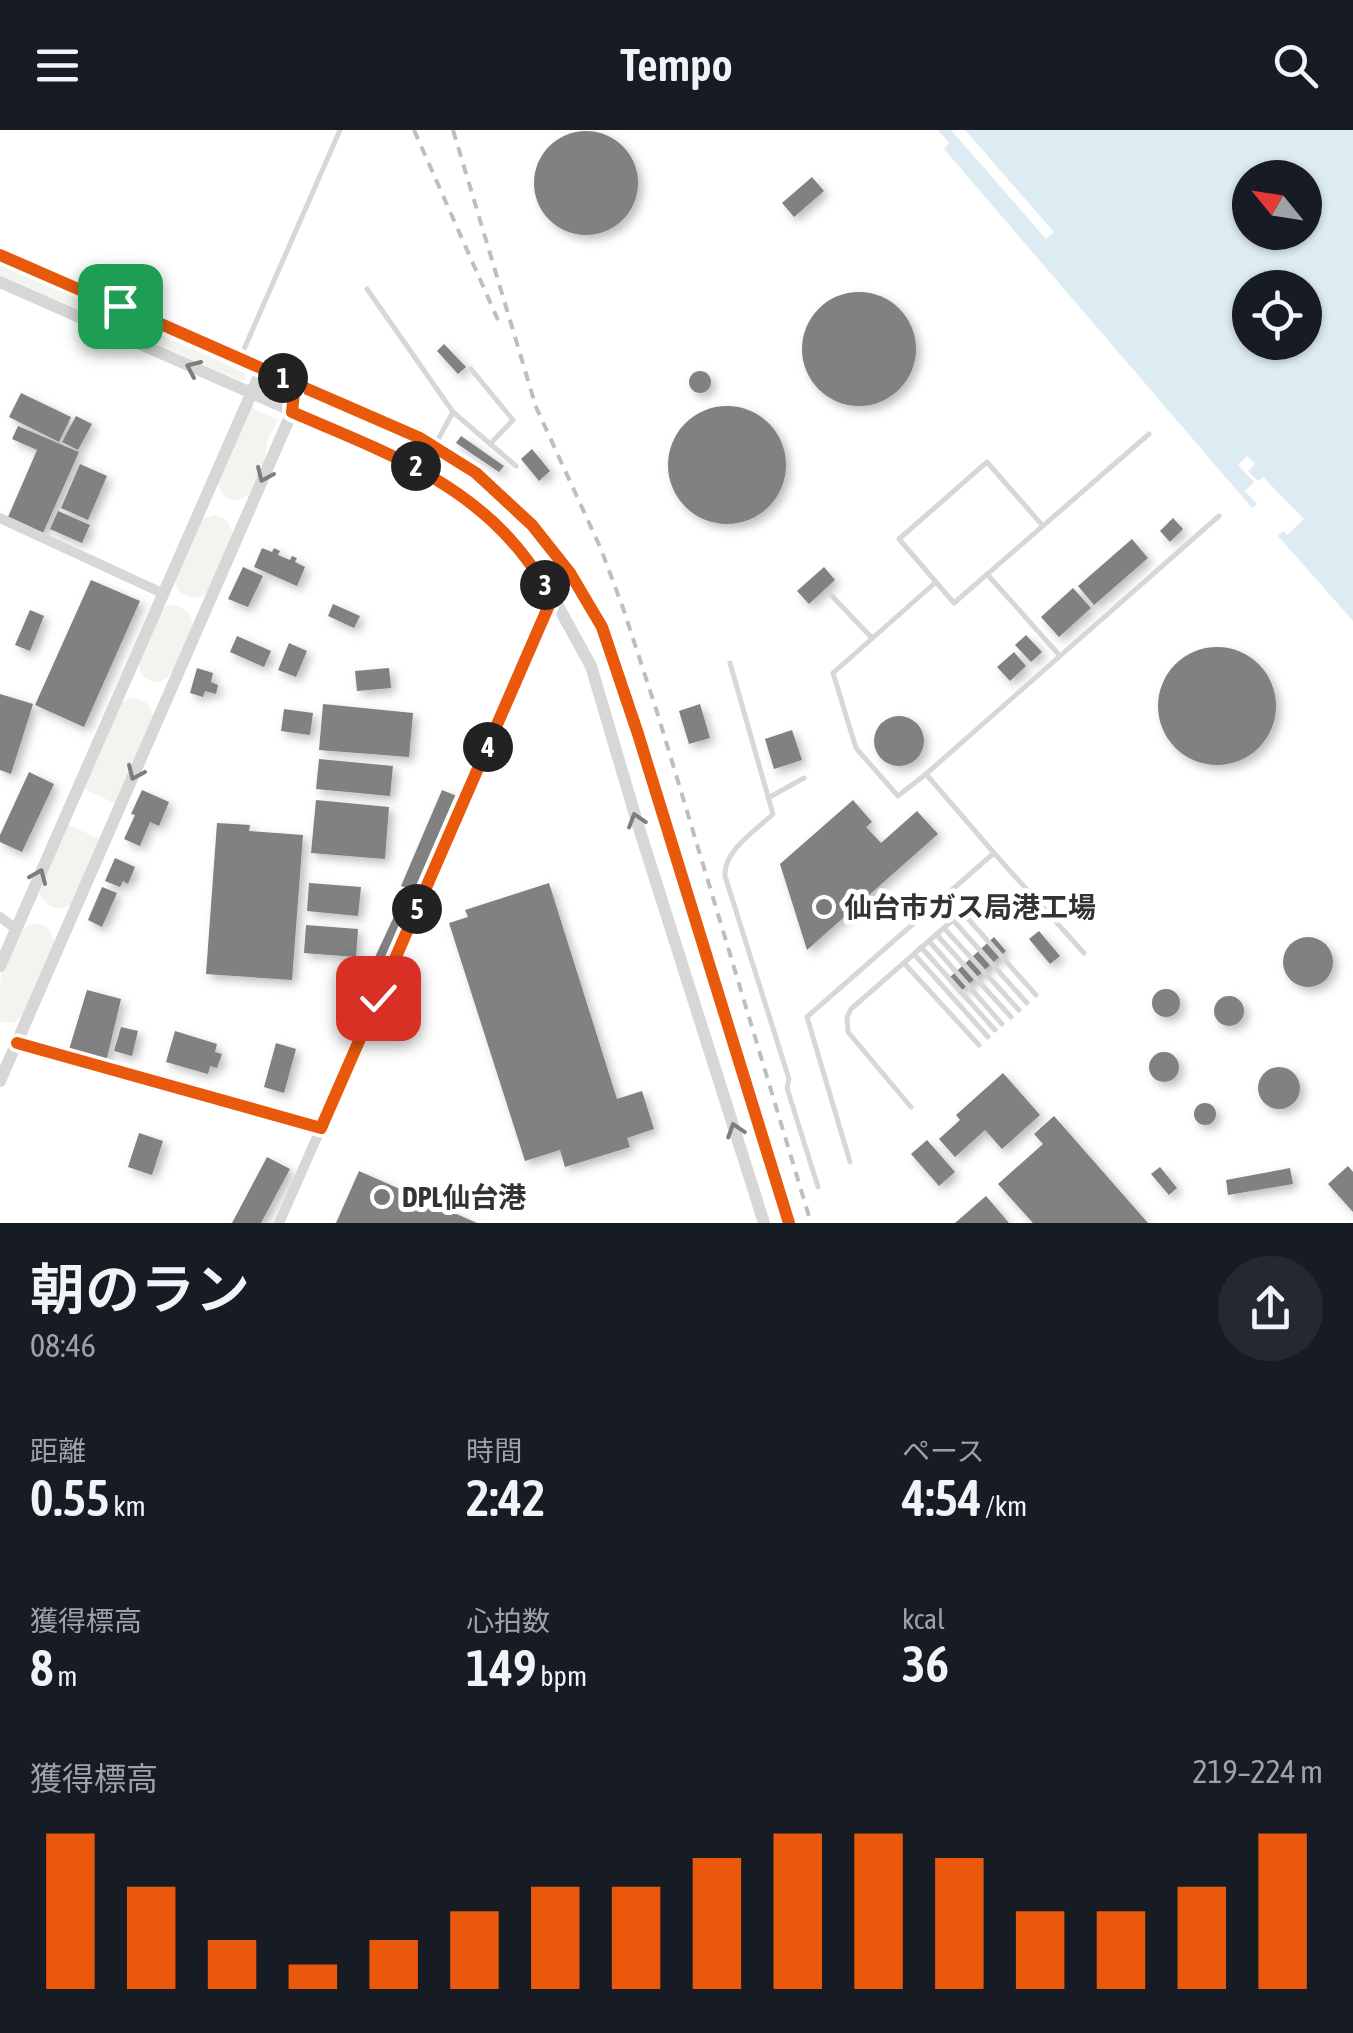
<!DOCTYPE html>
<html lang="ja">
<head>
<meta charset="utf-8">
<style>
	body { margin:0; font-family:"Asap Condensed","Noto Sans JP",sans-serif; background:#242831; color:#f1f3f6; height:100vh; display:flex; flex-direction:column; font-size:38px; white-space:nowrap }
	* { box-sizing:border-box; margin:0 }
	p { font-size:32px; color:#9ea1a6 }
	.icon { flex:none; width:55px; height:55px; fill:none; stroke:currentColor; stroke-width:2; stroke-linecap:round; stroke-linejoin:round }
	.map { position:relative; height:1093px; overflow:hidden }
	.side { display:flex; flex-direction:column; background:#171b24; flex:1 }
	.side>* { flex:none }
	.needle { width:65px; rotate:300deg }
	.controls { position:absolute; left:1232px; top:30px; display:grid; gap:20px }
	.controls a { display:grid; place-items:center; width:90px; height:90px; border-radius:50%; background:#171b24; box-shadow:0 2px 8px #0004; font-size:50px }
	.pin { position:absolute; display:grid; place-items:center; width:85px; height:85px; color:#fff; margin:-42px; border-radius:20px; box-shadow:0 5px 15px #0006 }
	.km { position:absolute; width:50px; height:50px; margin:-25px; border-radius:50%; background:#222; color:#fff; font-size:28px; line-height:50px; text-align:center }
	.round { display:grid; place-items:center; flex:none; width:105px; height:105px; border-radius:52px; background:#242831 }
	.overview { display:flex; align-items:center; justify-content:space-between; height:170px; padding:0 30px }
	h1 { font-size:55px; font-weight:600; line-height:75px }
	.figures { display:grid; grid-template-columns:repeat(3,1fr); gap:15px; height:170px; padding:10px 30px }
	.figures div { display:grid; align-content:center }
	.figures b { font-size:50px; font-weight:600 }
	.figures small { font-size:28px; font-weight:400 }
	.figures p { font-size:28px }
	.chart { height:280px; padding:20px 30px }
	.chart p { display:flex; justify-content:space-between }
	.chart svg { width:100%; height:180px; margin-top:10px; stroke:#ea580c; stroke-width:6 }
	header { display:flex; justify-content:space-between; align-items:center; height:130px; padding:0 30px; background:#171b24; font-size:45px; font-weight:600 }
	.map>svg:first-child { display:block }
</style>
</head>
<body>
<header><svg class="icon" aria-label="menu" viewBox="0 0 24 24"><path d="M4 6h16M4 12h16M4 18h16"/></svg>Tempo<svg class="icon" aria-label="search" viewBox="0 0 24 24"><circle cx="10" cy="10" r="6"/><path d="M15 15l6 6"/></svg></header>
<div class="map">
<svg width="1353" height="1093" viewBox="0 0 1353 1093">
	<defs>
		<filter id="shadow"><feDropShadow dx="4.5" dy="4.5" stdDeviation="5" flood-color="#0004"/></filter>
	</defs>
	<rect width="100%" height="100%" fill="#fff"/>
	<!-- green -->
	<g fill="#f1f5ed">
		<path d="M0,131l97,43 2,7 -4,4h-4l-91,-40z"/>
		<path d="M123,185l54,24 68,35 1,5 -5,2 -122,-54 -4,-6 2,-4z"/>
		<path d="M249,276l29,14c-4,7 -9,15 -11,22 -1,5 -1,13 -2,17 -2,10 -10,31 -19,37 -15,11 -27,-3 -29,-16z"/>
		<path d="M215,385c11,3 17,9 17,20 -6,14 -16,50 -27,59 -11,9 -29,1 -30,-13 0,-11 19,-47 25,-60l4,-3z"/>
		<path d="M169,475c14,0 23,7 23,20 -7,17 -19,70 -45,54 -4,-3 -8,-7 -8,-13 -2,-12 19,-46 25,-58z"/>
		<path d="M130,568c13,-1 22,7 23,20l-37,86 -33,-16 37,-84z"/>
		<path d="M66,694l34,15 -26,62c-13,13 -29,8 -35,-9z"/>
		<path d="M38,793l11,6 6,14 -31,72 -11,8 -13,-1c0,-16 0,-35 1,-50 5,-19 16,-47 37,-49z"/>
	</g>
	<!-- water -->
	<path fill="#ddebf3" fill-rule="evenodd" d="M938,0h415v491l-75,-85 5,-5 4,4 17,-16 -41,-42 -5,4 -10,-10 7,-7 -8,-8 -9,9 16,17 -9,9 12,13 -5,4 -308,-359 5,-6zM1250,48h55v54h-55zM1250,158h55v54h-55z"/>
	<!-- pier -->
	<path fill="#fff" d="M951,0h14l89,102 -8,7z"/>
	<!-- building -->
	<g fill="#818181" filter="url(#shadow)">
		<circle cx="586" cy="53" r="52"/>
		<path d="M812,47l12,14 -30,26 -12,-14z"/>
		<circle cx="859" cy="219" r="57"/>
		<path d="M444,214l22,23 -8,7 -21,-23z"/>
		<circle cx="700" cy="252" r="11"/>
		<path d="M21,263l50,24 -12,25 -50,-25z"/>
		<circle cx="727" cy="335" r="59"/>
		<path d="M76,286l16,8 -14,26 -16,-8z"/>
		<path d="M18,296l61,26 -36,81 -35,-16 29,-67 -25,-11z"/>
		<path d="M461,306l43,30 -5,6 -43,-29z"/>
		<path d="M532,319l18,22 -11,10 -18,-22z"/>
		<path d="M80,334l27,12 -19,44 -27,-12z"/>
		<path d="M58,381l32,14 -8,18 -32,-14z"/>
		<path d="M1173,388l10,11 -13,13 -10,-11z"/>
		<path d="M1132,409l16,19 -54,47 -16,-19z"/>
		<path d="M262,418l10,4 2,-4 6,3 -2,4 12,5 2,-4 5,2 -2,4 10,5 -8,19 -43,-19z"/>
		<path d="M243,437l20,9 -15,31 -20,-8z"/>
		<path d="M824,437l11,13 -26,24 -12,-13z"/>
		<path d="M91,450l49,21 -56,126 -49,-22z"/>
		<path d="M1073,458l18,20 -32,29 -18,-20z"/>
		<path d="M333,474l27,12 -6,12 -26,-12z"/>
		<path d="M30,480l14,6 -14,35 -15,-6z"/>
		<path d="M1026,505l16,17 -11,10 -16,-17z"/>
		<path d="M237,506l34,15 -7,16 -34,-15z"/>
		<path d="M289,513l18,8 -11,26 -18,-7z"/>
		<circle cx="1217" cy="576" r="59"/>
		<path d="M1014,522l12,14 -16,15 -13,-14z"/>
		<path d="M197,538l16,5 -2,9 7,3 -2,9 -11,-3 -2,6 -13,-4z"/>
		<path d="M389,538l2,20 -34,3 -2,-20z"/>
		<path d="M0,564l33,10 -22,70 -11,-4z"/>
		<path d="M323,574l90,9 -4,44 -90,-7z"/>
		<path d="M700,574l10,34 -21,6 -10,-33z"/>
		<path d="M284,579l29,4 -3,22 -29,-4z"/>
		<circle cx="899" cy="611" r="25"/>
		<path d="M792,600l10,30 -28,9 -9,-30z"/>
		<path d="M319,629l74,7 -3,30 -74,-7z"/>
		<path d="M29,642l25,12 -32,68 -22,-10v-7z"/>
		<path d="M142,660l27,12 -10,24 -9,-4 -10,24 -16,-7 11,-24 -4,-1z"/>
		<path d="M442,660l15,6 -41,96 -15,-6z"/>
		<path d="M316,670l73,7 -4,52 -74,-6z"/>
		<path d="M853,670l19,22 -6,5 15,16 36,-32 21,23 -131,116 -27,-86z"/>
		<path d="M217,693l33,2 -1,6 54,4 -11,145 -86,-6z"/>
		<path d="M115,728l20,9 -7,17 -5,-3 -3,6 -15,-6z"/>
		<path d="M309,753l52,4 -3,29 -51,-5z"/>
		<path d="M549,753l68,216 25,-8 12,38 -27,9 3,9 -65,20 -5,-17 -35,11 -76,-238 19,-6 -3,-7z"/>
		<path d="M102,757l15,6 -15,34 -14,-7z"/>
		<path d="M396,782l10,5 -26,55 -10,-4z"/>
		<path d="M306,795l52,4 -2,28 -52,-4z"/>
		<path d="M1039,801l21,25 -10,8 -21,-25z"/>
		<circle cx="1308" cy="832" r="25"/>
		<path d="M994,807l12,14 -45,40 -12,-13z"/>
		<circle cx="1166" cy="873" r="14"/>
		<path d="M87,860l34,9 -15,63 -38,-9z"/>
		<circle cx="1229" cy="881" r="15"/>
		<path d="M121,897l17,4 -6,25 -18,-5z"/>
		<path d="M175,901l42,13 -2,8 7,2 -5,14 -7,-2 -2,8 -42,-12z"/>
		<path d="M276,913l20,6 -12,44 -20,-6z"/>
		<circle cx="1164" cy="937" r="15"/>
		<circle cx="1279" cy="958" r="21"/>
		<path d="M1003,943l37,42 -38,34 -17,-19 -30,27 -16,-18 21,-19 -4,-5z"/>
		<circle cx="1205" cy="984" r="11"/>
		<path d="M1054,986l94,107h-115l-35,-39 45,-40 -9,-10z"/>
		<path d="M139,1003l24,8 -11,34 -24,-8z"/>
		<path d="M927,1010l28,32 -16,14 -28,-32z"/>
		<path d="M267,1027l23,12 -29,54h-29z"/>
		<path d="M1348,1036l5,6v40l-25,-28z"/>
		<path d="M1160,1037l17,21 -8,7 -18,-21z"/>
		<path d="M1290,1038l3,16 -65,11 -2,-15z"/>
		<path d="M359,1041l118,52h-141z"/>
		<path d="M986,1066l23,27h-54z"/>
	</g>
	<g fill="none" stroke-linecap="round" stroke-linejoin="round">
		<!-- service -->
		<g stroke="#d7d7d7" stroke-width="5">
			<path d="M367,159l86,123 -18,33"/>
			<path d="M241,226l99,-226"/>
			<path d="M471,239l42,51 -23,24"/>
			<path d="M453,282l63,54"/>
			<path d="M1043,396l-56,-64 -88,77 55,64 195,-169"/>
			<path d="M987,444l73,82"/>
			<path d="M830,464l42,44"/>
			<path d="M730,533l43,151c-17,16 -50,37 -48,62l64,203 -2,9 31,99"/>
			<path d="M926,644l-28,22 -42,-48 -23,-75 103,-91"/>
			<path d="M768,668l36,-20"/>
			<path d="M994,723l90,100"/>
			<path d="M953,790l74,83"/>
			<path d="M944,798l75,82"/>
			<path d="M936,804l75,83"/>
			<path d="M929,811l73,83"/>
			<path d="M921,817l74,83"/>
			<path d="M914,824l74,83"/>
			<path d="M904,833l75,82"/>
			<path d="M911,977l-63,-75 -1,-15 4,-8 111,-97 74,83"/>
			<path d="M850,1032l-43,-145 187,-164 -68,-79 293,-258"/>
		</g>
		<!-- minor -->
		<g stroke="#d7d7d7" stroke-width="10">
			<path d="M0,388l162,75"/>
			<path d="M0,787l16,12"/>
			<path d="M17,913l304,85 232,-531 17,-24"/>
			<path d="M279,1093l42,-95"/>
		</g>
		<!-- tertiary -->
		<g stroke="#d7d7d7" stroke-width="12">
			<path d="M0,125l420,183 56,35 56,52 38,48 32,54 36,107 151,489"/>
			<path d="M0,152l408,180 36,21 26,20 45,42 38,52 38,69 47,159 126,398"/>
			<path d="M0,836l262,-597"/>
			<path d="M0,951l292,-669 3,-29"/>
		</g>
		<!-- rail -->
		<g stroke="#bebebe" stroke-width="4" stroke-dasharray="10 8" stroke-linecap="butt">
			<path d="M414,0l84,190"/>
			<path d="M453,0l83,277 65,142 22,59 35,107 153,508"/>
		</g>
		<defs>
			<g id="cycleway">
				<path d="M0,125l420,183 56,35 56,52 38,48 32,54 36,107 151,489"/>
				<path d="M17,913l304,85 232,-531 17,-24"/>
			</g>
		</defs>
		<!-- cycleway casing -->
		<use href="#cycleway" stroke="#fff" stroke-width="19"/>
		<!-- cycleway -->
		<use href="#cycleway" stroke="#e8590c" stroke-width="12"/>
	</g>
	<!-- one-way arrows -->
	<defs><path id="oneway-chevron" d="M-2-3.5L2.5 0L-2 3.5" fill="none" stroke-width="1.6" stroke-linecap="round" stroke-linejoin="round" transform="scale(2.5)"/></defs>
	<g stroke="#7d7d7d">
		<use href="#oneway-chevron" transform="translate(193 238) rotate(-156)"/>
		<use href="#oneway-chevron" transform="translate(264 345) rotate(114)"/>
		<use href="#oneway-chevron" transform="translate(135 643) rotate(114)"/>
		<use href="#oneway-chevron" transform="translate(636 690) rotate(-107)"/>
		<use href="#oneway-chevron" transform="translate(39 746) rotate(-67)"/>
		<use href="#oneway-chevron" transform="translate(735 1000) rotate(-108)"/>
	</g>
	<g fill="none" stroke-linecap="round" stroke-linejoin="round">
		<defs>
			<path id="route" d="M120,176l175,77 -3,29c81,35 166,65 224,134 14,16 25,34 37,50l-175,402"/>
		</defs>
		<!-- route casing -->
		<use href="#route" stroke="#fff" stroke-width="20"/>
		<!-- route -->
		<use href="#route" stroke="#ea580c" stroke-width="12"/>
	</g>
	<!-- markers -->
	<g fill="#7a7a7a" stroke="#fff" stroke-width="4">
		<circle cx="824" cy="777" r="10"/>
		<circle cx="382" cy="1067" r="10"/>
	</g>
	<g text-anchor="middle" stroke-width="10" stroke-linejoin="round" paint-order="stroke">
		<!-- poi labels -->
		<g font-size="28" font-weight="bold" fill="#333" stroke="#fff" text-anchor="start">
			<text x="844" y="787">仙台市ガス局港工場</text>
			<text x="402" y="1077">DPL仙台港</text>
		</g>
	</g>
</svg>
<div class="controls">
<a><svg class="needle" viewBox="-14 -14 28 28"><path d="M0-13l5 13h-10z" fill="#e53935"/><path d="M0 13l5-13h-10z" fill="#9ea1a6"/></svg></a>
<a><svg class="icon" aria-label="locate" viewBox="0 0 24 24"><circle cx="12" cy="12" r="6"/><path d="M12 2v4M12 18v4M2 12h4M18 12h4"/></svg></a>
</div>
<div class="pin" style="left:120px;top:176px;background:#1e9e55"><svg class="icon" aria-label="arrive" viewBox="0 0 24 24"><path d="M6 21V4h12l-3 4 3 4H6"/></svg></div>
<div class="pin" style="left:378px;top:868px;background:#d93025"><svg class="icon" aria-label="check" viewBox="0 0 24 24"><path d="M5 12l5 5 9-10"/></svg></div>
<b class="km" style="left:283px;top:248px">1</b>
<b class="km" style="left:416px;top:336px">2</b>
<b class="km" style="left:545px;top:455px">3</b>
<b class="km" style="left:488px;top:617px">4</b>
<b class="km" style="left:417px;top:779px">5</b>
</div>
<section class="side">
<div class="overview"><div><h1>朝のラン</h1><p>08:46</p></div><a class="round"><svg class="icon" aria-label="share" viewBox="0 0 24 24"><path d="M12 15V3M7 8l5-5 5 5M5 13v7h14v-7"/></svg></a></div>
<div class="figures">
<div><p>距離</p><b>0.55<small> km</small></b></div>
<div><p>時間</p><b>2:42</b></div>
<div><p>ペース</p><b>4:54<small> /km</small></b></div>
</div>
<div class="figures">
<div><p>獲得標高</p><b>8<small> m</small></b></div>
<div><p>心拍数</p><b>149<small> bpm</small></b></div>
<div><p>kcal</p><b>36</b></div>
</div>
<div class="chart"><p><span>獲得標高</span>219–224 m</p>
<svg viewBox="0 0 160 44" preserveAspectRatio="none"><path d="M5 44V6M15 44V19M25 44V32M35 44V38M45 44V32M55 44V25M65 44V19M75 44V19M85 44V12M95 44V6M105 44V6M115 44V12M125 44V25M135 44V25M145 44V19M155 44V6"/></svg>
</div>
</section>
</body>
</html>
